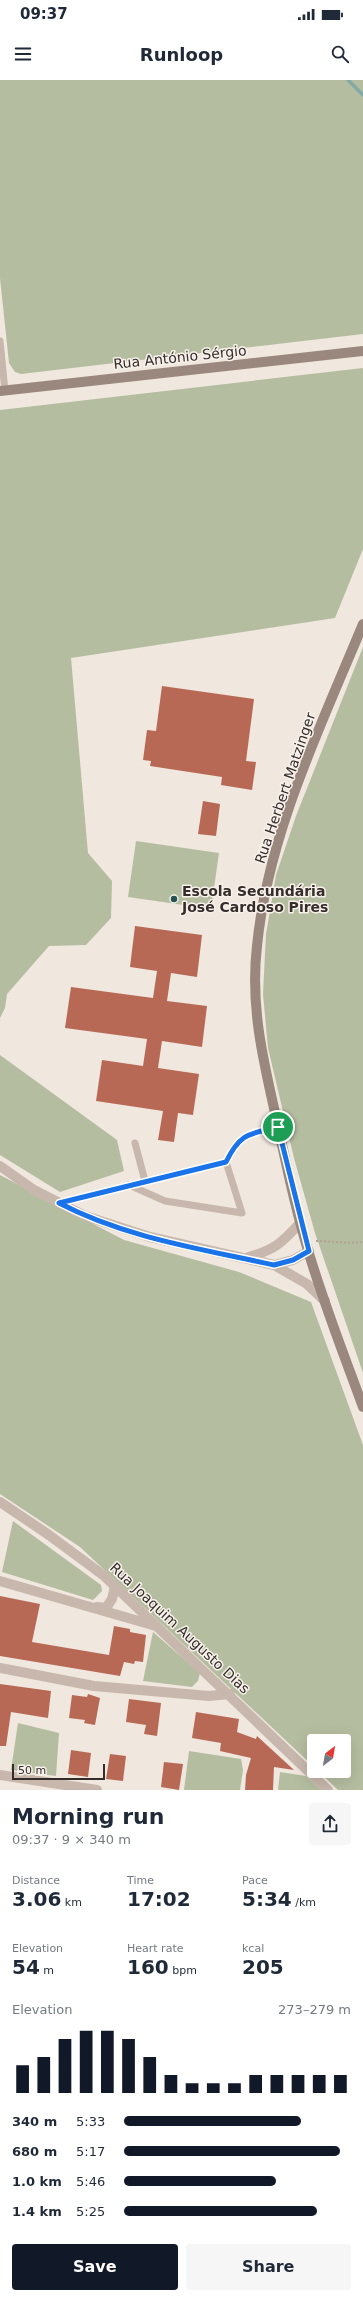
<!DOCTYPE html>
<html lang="en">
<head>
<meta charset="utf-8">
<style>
	body { margin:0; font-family:"DejaVu Sans",sans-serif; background:#f6f6f7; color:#1f2937; height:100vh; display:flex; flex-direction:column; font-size:15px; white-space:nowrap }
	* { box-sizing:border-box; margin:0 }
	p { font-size:13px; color:#747a83 }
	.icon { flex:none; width:22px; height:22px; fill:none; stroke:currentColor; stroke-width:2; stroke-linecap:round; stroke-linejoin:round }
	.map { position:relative; height:1710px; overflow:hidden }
	.details { display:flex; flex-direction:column; background:#fff; flex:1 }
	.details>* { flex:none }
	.needle { width:26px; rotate:31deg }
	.fabs { position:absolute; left:307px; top:1654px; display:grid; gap:8px }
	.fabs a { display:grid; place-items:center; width:44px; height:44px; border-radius:4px; background:#fff; box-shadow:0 4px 16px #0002; font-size:20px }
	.scale { position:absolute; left:12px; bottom:10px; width:93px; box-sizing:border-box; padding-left:4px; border:2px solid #352d2a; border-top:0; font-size:11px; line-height:14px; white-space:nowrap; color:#352d2a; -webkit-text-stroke:3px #f8f1eb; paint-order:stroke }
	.pin { position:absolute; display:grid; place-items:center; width:34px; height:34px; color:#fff; margin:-17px; border:2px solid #fff; border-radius:50%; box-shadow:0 1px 4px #0007 }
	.round { display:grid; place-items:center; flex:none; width:42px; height:42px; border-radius:4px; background:#f6f6f7 }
	.summary { display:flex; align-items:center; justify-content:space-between; height:68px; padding:0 12px }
	h1 { font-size:22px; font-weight:600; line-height:30px }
	.stats { display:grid; grid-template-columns:repeat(3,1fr); gap:6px; height:68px; padding:4px 12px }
	.stats div { display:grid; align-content:center }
	.stats b { font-size:20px; font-weight:600 }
	.stats small { font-size:11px; font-weight:400 }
	.stats p { font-size:11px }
	.chart { height:112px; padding:8px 12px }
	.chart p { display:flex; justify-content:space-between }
	.chart svg { width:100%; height:72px; margin-top:4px; stroke:#111827; stroke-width:6 }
	.cta { display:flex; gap:8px; margin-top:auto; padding:8px 12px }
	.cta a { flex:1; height:46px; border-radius:4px; background:#111827; color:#fff; font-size:16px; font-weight:600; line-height:46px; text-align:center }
	.cta a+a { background:#f6f6f7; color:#1f2937 }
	ul { padding:0 12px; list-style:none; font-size:13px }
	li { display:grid; grid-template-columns:64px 48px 1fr; align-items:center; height:30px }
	li i { height:10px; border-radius:5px; background:#111827 }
	.status { display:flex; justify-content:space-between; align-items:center; height:28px; padding:0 20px; background:#fff; direction:ltr }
	.status svg { height:11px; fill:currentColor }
	header { display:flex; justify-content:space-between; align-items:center; height:52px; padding:0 12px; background:#fff; font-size:18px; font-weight:600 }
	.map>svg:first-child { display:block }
</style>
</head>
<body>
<div class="status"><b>09:37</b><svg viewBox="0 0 49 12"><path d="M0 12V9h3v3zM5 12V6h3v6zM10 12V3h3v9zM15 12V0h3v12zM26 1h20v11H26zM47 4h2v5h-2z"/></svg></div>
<header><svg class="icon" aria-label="menu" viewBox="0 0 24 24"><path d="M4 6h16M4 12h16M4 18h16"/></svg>Runloop<svg class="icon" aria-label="search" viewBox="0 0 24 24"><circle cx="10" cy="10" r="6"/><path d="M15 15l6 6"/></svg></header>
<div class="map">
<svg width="363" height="1710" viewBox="0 0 363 1710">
	<rect width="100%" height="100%" fill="#f0e7df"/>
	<!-- green -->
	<g fill="#b5bda0">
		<path d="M0,0h363v254l-342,40 -6,-2 -6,-9 -9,-85z"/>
		<path d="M363,288v181l-28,69 -264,40 17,195 24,28 -1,37 -25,27 -37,1 -42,48 -2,14 -5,10v-608z"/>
		<path d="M363,567v726l-48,-140 -21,-75 -26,-110 -5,-54 3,-60 10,-59 20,-59z"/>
		<path d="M136,761l83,12 -8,56 -83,-12z"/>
		<path d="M0,975l117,85 7,31 -64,21 -60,-37z"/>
		<path d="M0,1095l124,65 115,32 72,30 52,143v345h-25l-20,-19h26v-30h-30v26l-234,-220 -80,-53z"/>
		<path d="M13,1441l88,64 1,6 -9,9 -91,-28z"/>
		<path d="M153,1552l47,41 -2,8 -6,6 -49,-6z"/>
		<path d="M18,1643l41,10 -3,43 -45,-6z"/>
		<path d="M189,1671l52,8 2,11 -3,20h-56z"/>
		<path d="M280,1692l26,4 15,14h-43z"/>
	</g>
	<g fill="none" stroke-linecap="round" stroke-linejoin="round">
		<!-- stream -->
		<path stroke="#81a9a9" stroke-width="3.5" d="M348,0l15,15"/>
	</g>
	<!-- building -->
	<g fill="#b86955">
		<path d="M162,606l92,13 -8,62 10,1 -4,28 -31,-5 1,-8 -72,-11 1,-5 -8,-1 4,-30 9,1z"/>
		<path d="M203,721l17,3 -4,32 -18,-2z"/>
		<path d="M135,846l67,9 -5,42 -26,-4 -4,28 40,5 -5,41 -40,-6 -4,27 41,6 -6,41 -15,-2 -4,29 -16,-2 5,-29 -67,-10 6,-41 41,6 4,-27 -82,-11 6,-41 82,11 4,-27 -27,-4z"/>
		<path d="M0,1516l40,8 -8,38 77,13 5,-29 16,3v3l16,3 -3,27 -8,-1 -1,3 -10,-2 -4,14 -120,-20z"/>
		<path d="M0,1604l51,7 -3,27 -37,-6 -5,34h-6z"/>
		<path d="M88,1614l12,4 -5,27 -11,-2 1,-3 -16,-2 3,-23 15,2z"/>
		<path d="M129,1619l32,4 -4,33 -13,-2 2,-9 -20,-3z"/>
		<path d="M196,1632l43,7 -2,13 19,7 1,-3 37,34 -20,-3 -1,23h-28l1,-15 5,-17 -31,-7 1,-8 -29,-5z"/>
		<path d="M71,1670l20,3 -3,24 -20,-3z"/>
		<path d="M110,1674l16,2 -3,25 -17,-2z"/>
		<path d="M164,1682l19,2 -4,26 -18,-3z"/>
	</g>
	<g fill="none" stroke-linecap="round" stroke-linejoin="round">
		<!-- path -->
		<g stroke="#b2a196" stroke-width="2" stroke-dasharray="2 2" stroke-linecap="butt">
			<path d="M230,1074c8,-17 21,-20 38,-25"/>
			<path d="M316,1161c16,0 31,3 47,1"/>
		</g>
		<!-- lane -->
		<g stroke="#c7b7ac" stroke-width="7">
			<path d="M0,261l5,50"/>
			<path d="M135,1063l10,38"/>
			<path d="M59,1123l167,-41 16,51 -77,-12 -36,-16"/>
		</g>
		<!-- street -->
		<g stroke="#c7b7ac" stroke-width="10">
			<path d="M0,1086l34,24 51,26 65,21 124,28 33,19 18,17"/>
			<path d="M246,1178c28,-8 35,-14 54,-35"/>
			<path d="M274,1185l19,-5 16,-9"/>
			<path d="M0,1422l49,33 54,40 225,215"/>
			<path d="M0,1501l156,45"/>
			<path d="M97,1527l9,1 6,-9 3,-13"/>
			<path d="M0,1588l94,18 115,10 21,-2"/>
			<path d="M0,1695l97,15"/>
		</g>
		<!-- secondary -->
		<g stroke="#9a877d" stroke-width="10">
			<path d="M0,311l363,-40"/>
			<path d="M363,544c-43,104 -95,210 -106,322 -7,59 6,114 19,171 9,41 17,83 29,123 16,57 38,112 58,167"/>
		</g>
	</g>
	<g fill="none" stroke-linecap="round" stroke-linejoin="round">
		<defs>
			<path id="route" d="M278,1047l31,124 -16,9 -19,5c-72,-16 -148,-27 -215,-62l167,-41c14,-29 23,-28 52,-35z"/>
		</defs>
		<!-- route casing -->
		<use href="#route" stroke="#fff" stroke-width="8"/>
		<!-- route -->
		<use href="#route" stroke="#1a73e8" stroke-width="5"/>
	</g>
	<!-- markers -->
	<circle fill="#245152" stroke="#f8f1eb" stroke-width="1.5" cx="174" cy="819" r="4"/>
	<g text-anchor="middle" stroke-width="3" stroke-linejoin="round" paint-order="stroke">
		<!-- street labels -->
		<g font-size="14" fill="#352d2a" stroke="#f8f1eb">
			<text transform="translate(180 277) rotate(-6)" y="5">Rua António Sérgio</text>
			<text transform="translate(285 708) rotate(-71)" y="5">Rua Herbert Matzinger</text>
			<text transform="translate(180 1548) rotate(43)" y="5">Rua Joaquim Augusto Dias</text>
		</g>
		<!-- poi labels -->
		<g font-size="14" font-weight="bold" fill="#352d2a" stroke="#f8f1eb" text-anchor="start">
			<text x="182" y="816">Escola Secundária<tspan x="182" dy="16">José Cardoso Pires</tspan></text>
		</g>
	</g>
</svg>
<div class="fabs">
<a><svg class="needle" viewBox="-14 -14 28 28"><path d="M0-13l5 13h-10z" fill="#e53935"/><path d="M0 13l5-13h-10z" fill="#747a83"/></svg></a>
</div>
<div class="scale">50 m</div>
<div class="pin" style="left:278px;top:1047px;background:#1e9e55"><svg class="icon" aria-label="arrive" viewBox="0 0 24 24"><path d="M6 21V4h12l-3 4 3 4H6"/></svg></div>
</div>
<section class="details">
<div class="summary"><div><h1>Morning run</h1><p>09:37 · 9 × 340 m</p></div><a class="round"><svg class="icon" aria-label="share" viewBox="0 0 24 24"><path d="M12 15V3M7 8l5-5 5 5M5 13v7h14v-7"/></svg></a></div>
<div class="stats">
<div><p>Distance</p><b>3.06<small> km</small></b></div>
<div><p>Time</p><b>17:02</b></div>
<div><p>Pace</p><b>5:34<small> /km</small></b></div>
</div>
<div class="stats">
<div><p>Elevation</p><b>54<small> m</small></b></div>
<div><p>Heart rate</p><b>160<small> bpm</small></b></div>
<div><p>kcal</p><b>205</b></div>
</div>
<div class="chart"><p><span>Elevation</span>273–279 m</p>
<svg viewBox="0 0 160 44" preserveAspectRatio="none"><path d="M5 44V27M15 44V22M25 44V11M35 44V6M45 44V6M55 44V11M65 44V22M75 44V33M85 44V38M95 44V38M105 44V38M115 44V33M125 44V33M135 44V33M145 44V33M155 44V33"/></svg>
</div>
<ul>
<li><b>340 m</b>5:33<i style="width:78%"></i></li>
<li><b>680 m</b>5:17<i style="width:95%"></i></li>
<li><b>1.0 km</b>5:46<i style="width:67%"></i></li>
<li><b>1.4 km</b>5:25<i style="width:85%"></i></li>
</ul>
<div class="cta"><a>Save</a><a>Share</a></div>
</section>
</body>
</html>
